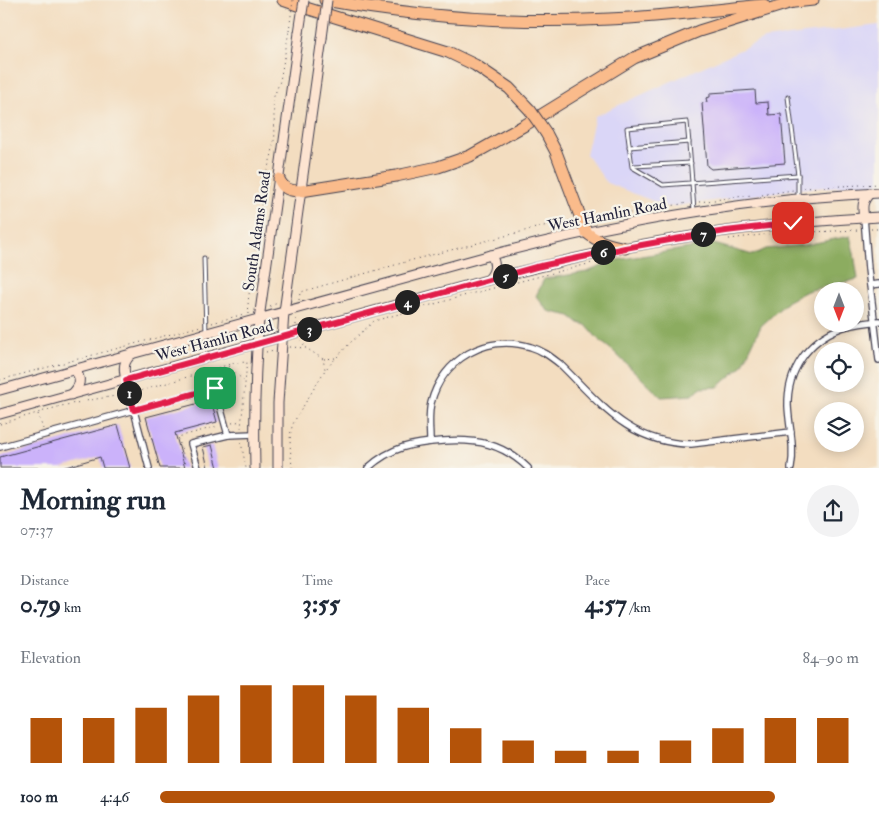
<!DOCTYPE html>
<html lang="en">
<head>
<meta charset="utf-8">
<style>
	body { margin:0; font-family:"IM FELL Double Pica",serif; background:#f2f2f3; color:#1f2937; height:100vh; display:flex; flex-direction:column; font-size:19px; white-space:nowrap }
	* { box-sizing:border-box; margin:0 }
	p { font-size:16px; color:#747a83 }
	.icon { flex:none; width:28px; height:28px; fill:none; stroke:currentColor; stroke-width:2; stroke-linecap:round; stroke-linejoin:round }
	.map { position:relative; height:468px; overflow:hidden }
	.panel { display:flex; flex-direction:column; background:#fff; flex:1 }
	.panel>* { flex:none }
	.needle { width:32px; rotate:180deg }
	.controls { position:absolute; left:814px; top:282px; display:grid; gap:10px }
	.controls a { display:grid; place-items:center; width:50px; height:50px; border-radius:50%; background:#fff; box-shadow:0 2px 12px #0003; font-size:25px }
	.pin { position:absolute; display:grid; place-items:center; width:42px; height:42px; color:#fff; margin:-21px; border-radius:10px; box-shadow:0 2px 8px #0006 }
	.km { position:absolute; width:25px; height:25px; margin:-12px; border-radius:50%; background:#222; color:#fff; font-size:14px; line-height:25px; text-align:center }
	.round { display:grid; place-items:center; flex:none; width:52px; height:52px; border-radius:26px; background:#f2f2f3 }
	.summary { display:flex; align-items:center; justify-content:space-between; height:85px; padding:0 20px }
	h1 { font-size:28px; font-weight:700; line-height:38px }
	.figures { display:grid; grid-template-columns:repeat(3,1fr); gap:8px; height:85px; padding:5px 20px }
	.figures div { display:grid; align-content:center }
	.figures b { font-size:25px; font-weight:700 }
	.figures small { font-size:14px; font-weight:400 }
	.figures p { font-size:14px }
	.chart { height:140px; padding:10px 20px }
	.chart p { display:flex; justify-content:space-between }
	.chart svg { width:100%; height:90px; margin-top:5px; stroke:#b45309; stroke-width:6 }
	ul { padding:0 20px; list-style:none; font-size:16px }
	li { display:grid; grid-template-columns:80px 60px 1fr; align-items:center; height:38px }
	li i { height:12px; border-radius:6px; background:#b45309 }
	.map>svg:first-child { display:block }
</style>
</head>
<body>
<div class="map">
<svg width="879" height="468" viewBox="0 0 879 468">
	<rect width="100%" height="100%" fill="#f7f3e8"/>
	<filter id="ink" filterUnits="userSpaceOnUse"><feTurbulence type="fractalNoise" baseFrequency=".02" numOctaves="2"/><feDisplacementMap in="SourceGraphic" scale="10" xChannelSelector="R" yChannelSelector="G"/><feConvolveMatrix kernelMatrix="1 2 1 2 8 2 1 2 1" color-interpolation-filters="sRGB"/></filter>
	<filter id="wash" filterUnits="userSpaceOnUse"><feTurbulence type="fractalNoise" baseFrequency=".0096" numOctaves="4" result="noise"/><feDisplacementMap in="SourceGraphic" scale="20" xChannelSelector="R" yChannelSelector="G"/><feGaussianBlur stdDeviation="1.12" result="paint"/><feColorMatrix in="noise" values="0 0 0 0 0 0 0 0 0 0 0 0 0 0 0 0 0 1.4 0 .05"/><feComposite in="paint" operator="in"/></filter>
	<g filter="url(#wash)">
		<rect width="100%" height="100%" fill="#f3ddc0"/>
		<!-- built -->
		<path fill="#dad6f7" d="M879,25v159l-81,5 -130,18 -61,-24 -21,-29 9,-38 169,-77z"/>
		<!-- forest -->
		<path fill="#8cac60" stroke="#57674e" d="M850,236l4,17 4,26 -51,12 -19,10 -27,25 -19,40 -24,21 -18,1 -7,7 -32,2 -48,-46 -15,-12 -12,-14 -7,-2 -9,-7 -22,-5 -12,-15 8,-17 43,-7 30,-12 97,-16 39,11 13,-6 39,-4z"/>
		<g id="blocks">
			<!-- building -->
			<g fill="#cbb2fa">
				<path d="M755,90l1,13 12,-1 1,13 12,-1 4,49 -74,6 -4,-3 -5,-63 5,-1 -1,-4 4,-1v-4z"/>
				<path d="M211,400l6,22 -42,11 10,35h-25l-14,-51z"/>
				<path d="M118,425l12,43h-27l-3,-11 -38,11h-62v-11z"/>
				<path d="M212,445l6,23h-10l-5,-21z"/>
			</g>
		</g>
	</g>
	<g filter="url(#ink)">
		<use href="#blocks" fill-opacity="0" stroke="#413e4f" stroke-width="1"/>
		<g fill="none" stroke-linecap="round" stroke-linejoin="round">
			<defs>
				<g id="lane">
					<path d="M788,97l10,78v23"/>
					<path d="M629,147l60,-5"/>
					<path d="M634,166l57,-3"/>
					<path d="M694,211c-2,-29 -4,-59 -7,-89l-60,6 5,39 31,18 135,-10"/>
					<path d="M204,258l2,75"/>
				</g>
				<g id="street">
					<path d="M864,217l4,52 11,91"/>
					<path d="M870,285l9,-1"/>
					<path d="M126,380l23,88"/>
					<path d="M430,442c0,-13 -2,-27 1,-39 11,-44 56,-70 100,-56 11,3 20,10 29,17 41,40 68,79 131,80l100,-12"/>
					<path d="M0,447l215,-59 13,47"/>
					<path d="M198,468l-7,-24 37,-9 26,-1"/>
					<path d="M368,468c23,-21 45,-25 75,-27 34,-2 59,2 85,27"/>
					<path d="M791,468c4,-21 -2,-41 -3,-62 -1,-35 20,-66 53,-78 12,-4 25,-5 38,-7"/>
				</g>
				<g id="secondary">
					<path d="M864,217c-2,-10 -2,-16 6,-24"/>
					<path d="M488,280c7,-8 9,-15 3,-25"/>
					<path d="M126,380c-3,-12 -3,-19 7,-27"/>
					<path d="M0,390l491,-135c127,-33 257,-56 388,-62"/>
					<path d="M71,395c9,-8 12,-17 3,-25"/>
					<path d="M0,414l487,-134c62,-16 124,-31 187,-41 68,-12 136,-18 205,-22"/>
					<path d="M255,468c-1,-50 0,-100 4,-149l40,-286"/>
					<path d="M278,468v-65l6,-91 38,-274"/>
				</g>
				<g id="highway">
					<path d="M283,0l23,8 142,44 27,13 34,23 21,22"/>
					<path d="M325,0c93,17 189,24 284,19 52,-2 103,-9 155,-14"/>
					<path d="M785,3l28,-3"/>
					<path d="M546,133l10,19 30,80c11,10 25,13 39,16"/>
					<path d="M279,179c4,10 11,12 22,12l95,-15 42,-9 32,-11 55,-31 109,-67 65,-27 93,-29"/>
				</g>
			</defs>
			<!-- lane casing -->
			<use href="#lane" stroke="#413e4f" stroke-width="5"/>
			<!-- street casing -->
			<use href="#street" stroke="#413e4f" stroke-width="8"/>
			<!-- secondary casing -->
			<use href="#secondary" stroke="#413e4f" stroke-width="11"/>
			<!-- highway casing -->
			<use href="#highway" stroke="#413e4f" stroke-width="13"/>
			<!-- path -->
			<g stroke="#413e4f" stroke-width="1" stroke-dasharray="1 4" stroke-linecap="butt">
				<path d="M804,188l75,-4"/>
				<path d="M762,195l31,-5"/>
				<path d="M699,202l53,-7"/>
				<path d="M590,220l97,-17"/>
				<path d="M871,229h8"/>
				<path d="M786,233l73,-3"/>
				<path d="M729,239l40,-5"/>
				<path d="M299,300l1,-7 4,-2 112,-32 147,-38h8"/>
				<path d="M270,306l8,-3"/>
				<path d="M249,314l-1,-12 14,-103 4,-25 6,-20 3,-20 -2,-35 7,-18 9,-50"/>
				<path d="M212,323l32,-9"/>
				<path d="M296,325v-8"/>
				<path d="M301,340l5,8"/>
				<path d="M290,347l16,1 17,11 2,10"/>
				<path d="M266,352l8,-2"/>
				<path d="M324,359l11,-1"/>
				<path d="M228,366l17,16"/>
				<path d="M0,380l201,-54"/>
				<path d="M137,392l97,-29 13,-1 -6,66"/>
				<path d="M38,414l5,15"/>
				<path d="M232,423l9,-2"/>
				<path d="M0,424l61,-18 35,-7 27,-4"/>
				<path d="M241,442l5,26"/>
				<path d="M187,468l-9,-31 41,-11"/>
				<path d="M292,468c-1,-17 -5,-34 3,-48l30,-50 25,-27 24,-22 100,-28 118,-30"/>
			</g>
			<!-- lane -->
			<use href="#lane" stroke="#fff" stroke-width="3"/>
			<!-- street -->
			<use href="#street" stroke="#fff" stroke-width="5.5"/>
			<!-- secondary -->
			<use href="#secondary" stroke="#fde4d1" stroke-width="9"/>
			<!-- highway -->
			<use href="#highway" stroke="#fabb8b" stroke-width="11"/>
			<defs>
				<g id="secondary-bridge">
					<path d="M299,33l5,-33"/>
					<path d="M322,38l5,-38"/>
				</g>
				<path id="highway-bridge" d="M530,110l16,23"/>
			</defs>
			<!-- secondary-bridge casing -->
			<use href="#secondary-bridge" stroke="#413e4f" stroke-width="11" stroke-linecap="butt"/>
			<!-- highway-bridge casing -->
			<use href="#highway-bridge" stroke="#413e4f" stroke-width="13" stroke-linecap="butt"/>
			<!-- path-bridge -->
			<path stroke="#413e4f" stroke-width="1" stroke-dasharray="1 4" stroke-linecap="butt" d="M289,31l4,-31"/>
			<!-- secondary-bridge -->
			<use href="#secondary-bridge" stroke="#fde4d1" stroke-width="9"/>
			<!-- highway-bridge -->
			<use href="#highway-bridge" stroke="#fabb8b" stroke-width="11"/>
		</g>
	</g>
	<g fill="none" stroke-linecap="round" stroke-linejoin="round" filter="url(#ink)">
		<defs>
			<path id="route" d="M215,388l-81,22 -8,-30 410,-113 89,-19 50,-9 51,-8 67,-8"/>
		</defs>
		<!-- route casing -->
		<use href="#route" stroke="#fff" stroke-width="10"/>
		<!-- route -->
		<use href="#route" stroke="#e11d48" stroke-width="6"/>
	</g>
	<g text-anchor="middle" stroke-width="4.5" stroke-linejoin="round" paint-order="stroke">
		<!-- street labels -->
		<g font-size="16" fill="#22223b" stroke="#f7f3e8">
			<text transform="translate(607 214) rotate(-11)" y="6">West Hamlin Road</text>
			<text transform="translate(256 231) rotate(-82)" y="6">South Adams Road</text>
			<text transform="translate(214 340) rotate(-15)" y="6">West Hamlin Road</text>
		</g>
	</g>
</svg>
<div class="controls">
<a><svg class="needle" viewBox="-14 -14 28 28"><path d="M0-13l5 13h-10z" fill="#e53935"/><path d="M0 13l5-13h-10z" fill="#747a83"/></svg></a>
<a><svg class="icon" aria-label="locate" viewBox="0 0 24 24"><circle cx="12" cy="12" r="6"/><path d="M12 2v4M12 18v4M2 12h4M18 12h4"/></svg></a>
<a><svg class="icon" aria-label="layers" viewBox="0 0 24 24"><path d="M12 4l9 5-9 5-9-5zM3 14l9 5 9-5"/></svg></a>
</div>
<div class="pin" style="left:215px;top:388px;background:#1e9e55"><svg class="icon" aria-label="arrive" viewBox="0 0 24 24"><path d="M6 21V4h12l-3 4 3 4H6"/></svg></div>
<div class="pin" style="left:793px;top:223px;background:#d93025"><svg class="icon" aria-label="check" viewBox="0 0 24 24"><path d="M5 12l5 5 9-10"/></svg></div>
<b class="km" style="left:129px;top:393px">1</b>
<b class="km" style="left:309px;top:329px">3</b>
<b class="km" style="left:407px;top:302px">4</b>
<b class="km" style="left:505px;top:276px">5</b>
<b class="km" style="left:603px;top:252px">6</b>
<b class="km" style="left:703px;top:234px">7</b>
</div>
<section class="panel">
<div class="summary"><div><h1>Morning run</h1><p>07:37</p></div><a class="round"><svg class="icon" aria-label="share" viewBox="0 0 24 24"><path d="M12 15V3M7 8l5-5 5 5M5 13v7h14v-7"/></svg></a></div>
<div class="figures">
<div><p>Distance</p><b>0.79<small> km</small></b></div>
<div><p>Time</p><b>3:55</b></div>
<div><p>Pace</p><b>4:57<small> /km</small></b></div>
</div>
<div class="chart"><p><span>Elevation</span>84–90 m</p>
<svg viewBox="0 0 160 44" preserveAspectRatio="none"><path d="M5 44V22M15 44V22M25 44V17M35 44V11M45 44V6M55 44V6M65 44V11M75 44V17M85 44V27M95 44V33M105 44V38M115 44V38M125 44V33M135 44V27M145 44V22M155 44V22"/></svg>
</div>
<ul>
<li><b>100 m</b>4:46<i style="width:88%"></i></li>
</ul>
</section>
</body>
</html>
